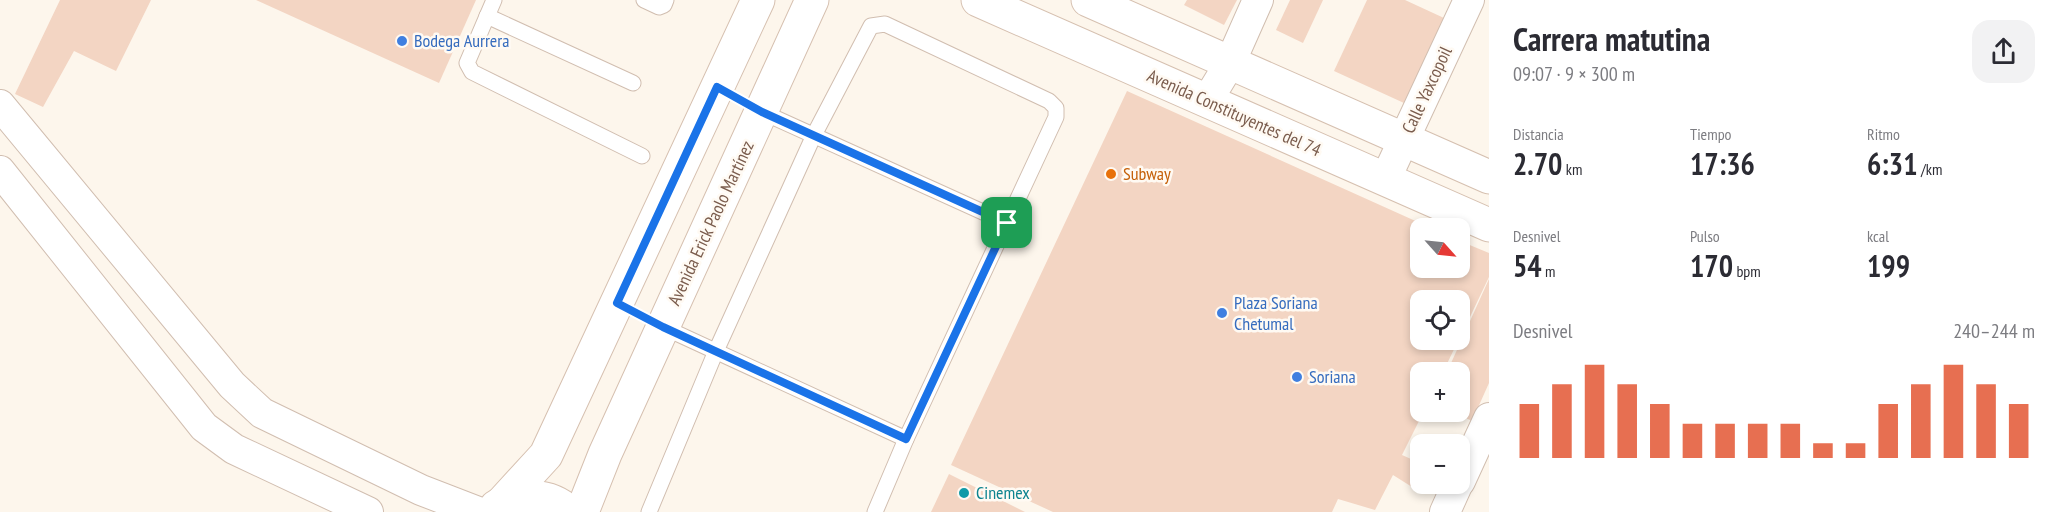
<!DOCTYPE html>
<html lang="es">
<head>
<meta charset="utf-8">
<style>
	body { margin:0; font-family:"PT Sans Narrow",sans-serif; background:#f2f2f3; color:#2b2b33; height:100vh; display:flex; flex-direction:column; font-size:22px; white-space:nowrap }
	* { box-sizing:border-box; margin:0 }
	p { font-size:20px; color:#7c7c81 }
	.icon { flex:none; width:33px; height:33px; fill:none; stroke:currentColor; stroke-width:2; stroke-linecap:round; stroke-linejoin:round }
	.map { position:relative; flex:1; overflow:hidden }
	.panel { display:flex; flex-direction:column; background:#fff; width:570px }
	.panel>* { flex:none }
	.needle { width:39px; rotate:117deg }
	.buttons { position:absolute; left:1410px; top:218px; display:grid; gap:12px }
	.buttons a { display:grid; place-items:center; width:60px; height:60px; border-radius:12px; background:#fff; box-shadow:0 3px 9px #0003; font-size:30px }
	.pin { position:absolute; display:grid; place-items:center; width:51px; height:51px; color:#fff; margin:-26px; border-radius:12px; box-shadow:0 3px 9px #0006 }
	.round { display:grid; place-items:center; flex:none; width:63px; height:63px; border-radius:18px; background:#f2f2f3 }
	.overview { display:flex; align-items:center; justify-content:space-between; height:102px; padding:0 24px }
	h1 { font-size:33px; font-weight:800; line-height:45px }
	.figures { display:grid; grid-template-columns:repeat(3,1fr); gap:9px; height:102px; padding:6px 24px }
	.figures div { display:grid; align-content:center }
	.figures b { font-size:30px; font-weight:800 }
	.figures small { font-size:16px; font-weight:400 }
	.figures p { font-size:16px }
	.chart { height:168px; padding:12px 24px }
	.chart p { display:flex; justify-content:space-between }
	.chart svg { width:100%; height:108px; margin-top:6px; stroke:#e76f51; stroke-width:6 }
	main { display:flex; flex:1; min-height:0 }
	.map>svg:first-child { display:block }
</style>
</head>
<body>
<main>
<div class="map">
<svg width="1489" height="512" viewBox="0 0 1489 512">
	<rect width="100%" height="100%" fill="#fdf6ec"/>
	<!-- building -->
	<g fill="#f3d5c3">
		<path d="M60,0h91l-35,71 -42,-20 -31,56 -28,-13z"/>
		<path d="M256,0h220l-37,83z"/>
		<path d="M1187,0h50l-13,25 -40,-20z"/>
		<path d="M1290,0h33l-20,43 -27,-13z"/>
		<path d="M1367,0h38l39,18 -40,85 -70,-32z"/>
		<path d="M1127,91l304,137h-11v39h40v-26l29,12v24l-29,61v-38h-40v39h39l-16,33h-23v39h4l-22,44 18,8 -2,13 2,7h6l-6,9 -27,-17 -18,35 -37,-11 -6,13h-279l-102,-47z"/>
		<path d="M1489,279v104l-17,38 -21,-10h9v-39h-13z"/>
		<path d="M949,474l76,38h-94z"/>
	</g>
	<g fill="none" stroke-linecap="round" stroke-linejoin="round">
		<defs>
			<g id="lane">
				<path d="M494,0l-27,63 5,9 170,84"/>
				<path d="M644,0l15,7 5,-2 2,-5"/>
				<path d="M487,16l146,67"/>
				<path d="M762,112l245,111"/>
				<path d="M663,327l243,112"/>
				<path d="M649,512l67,-161 74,-163 24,-53 57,-109 14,-2 164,77 7,7v9l-150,322 -31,73"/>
			</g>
			<g id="street">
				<path d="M1207,101l23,-38 28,-63"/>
				<path d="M0,105l232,280 30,28 159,77 57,22"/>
				<path d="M0,171l204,256 30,22 134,63"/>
				<path d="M1385,180l84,-180"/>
				<path d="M1460,481l29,-63"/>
				<path d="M1445,512l13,-29"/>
			</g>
			<g id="secondary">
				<path d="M978,0l511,225"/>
				<path d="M1088,0l401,177"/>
				<path d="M502,503l44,-48 212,-455"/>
				<path d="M496,507c22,-15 54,-13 73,5"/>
				<path d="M582,512l23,-58 207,-454"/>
			</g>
		</defs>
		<!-- lane casing -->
		<use href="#lane" stroke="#d1beb0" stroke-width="17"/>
		<!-- street casing -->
		<use href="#street" stroke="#d1beb0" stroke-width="32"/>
		<!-- secondary casing -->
		<use href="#secondary" stroke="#d6c0b0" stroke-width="35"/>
		<!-- lane -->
		<use href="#lane" stroke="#fff" stroke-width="15"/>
		<!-- street -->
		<use href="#street" stroke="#fff" stroke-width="30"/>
		<!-- secondary -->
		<use href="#secondary" stroke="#fff" stroke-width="33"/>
	</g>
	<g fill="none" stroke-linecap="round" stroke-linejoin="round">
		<defs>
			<path id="route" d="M717,87l45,25 245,111 -101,216 -243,-112 -46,-24z"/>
		</defs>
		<!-- route casing -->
		<use href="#route" stroke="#fff" stroke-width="12"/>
		<!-- route -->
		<use href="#route" stroke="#1a73e8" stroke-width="8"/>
	</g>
	<!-- markers -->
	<g fill="#3f7fe0" stroke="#fffaf3" stroke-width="2">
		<circle cx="402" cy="41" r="6"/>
		<circle cx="1222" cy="313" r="6"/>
		<circle cx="1297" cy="377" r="6"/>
	</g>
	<circle fill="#e8710a" stroke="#fffaf3" stroke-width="2" cx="1111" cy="174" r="6"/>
	<circle fill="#0f9aa8" stroke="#fffaf3" stroke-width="2" cx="964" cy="493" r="6"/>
	<g text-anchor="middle" stroke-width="5" stroke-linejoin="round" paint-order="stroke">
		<!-- shop labels -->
		<g font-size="18" fill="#366cbe" stroke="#fffaf3" text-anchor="start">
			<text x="414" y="47">Bodega Aurrera</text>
			<text x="1234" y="309">Plaza Soriana<tspan x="1234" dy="21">Chetumal</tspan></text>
			<text x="1309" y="383">Soriana</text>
		</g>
		<!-- street labels -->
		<g font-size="18" fill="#7a5c4d" stroke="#fffaf3">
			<text transform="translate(1427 90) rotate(-65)" y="6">Calle Yaxcopoil</text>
			<text transform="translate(1234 113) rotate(24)" y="6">Avenida Constituyentes del 74</text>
			<text transform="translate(711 223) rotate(-65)" y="6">Avenida Erick Paolo Martínez</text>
		</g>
		<!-- food labels -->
		<g font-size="18" fill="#c56008" stroke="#fffaf3" text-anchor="start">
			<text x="1123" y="180">Subway</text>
		</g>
		<!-- culture labels -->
		<g font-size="18" fill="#0d838f" stroke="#fffaf3" text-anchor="start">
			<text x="976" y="499">Cinemex</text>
		</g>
	</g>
</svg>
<div class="buttons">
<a><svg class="needle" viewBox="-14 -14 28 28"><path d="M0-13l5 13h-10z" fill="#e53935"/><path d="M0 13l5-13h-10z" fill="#7c7c81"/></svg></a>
<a><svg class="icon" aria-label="locate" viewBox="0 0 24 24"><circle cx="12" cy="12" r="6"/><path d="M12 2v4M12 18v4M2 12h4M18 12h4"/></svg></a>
<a>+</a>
<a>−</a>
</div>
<div class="pin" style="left:1007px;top:223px;background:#1e9e55"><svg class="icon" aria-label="arrive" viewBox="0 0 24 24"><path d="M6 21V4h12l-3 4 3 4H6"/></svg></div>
</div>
<section class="panel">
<div class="overview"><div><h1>Carrera matutina</h1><p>09:07 · 9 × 300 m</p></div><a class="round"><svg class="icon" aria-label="share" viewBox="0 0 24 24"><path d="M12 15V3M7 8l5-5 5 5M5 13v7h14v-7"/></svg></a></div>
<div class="figures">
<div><p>Distancia</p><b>2.70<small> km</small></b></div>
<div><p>Tiempo</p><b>17:36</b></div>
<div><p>Ritmo</p><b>6:31<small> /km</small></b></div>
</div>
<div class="figures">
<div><p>Desnivel</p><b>54<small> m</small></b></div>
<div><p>Pulso</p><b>170<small> bpm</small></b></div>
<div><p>kcal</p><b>199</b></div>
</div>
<div class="chart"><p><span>Desnivel</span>240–244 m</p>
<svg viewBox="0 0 160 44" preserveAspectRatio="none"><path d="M5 44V22M15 44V14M25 44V6M35 44V14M45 44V22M55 44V30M65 44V30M75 44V30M85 44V30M95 44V38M105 44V38M115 44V22M125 44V14M135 44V6M145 44V14M155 44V22"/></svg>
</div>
</section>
</main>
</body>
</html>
